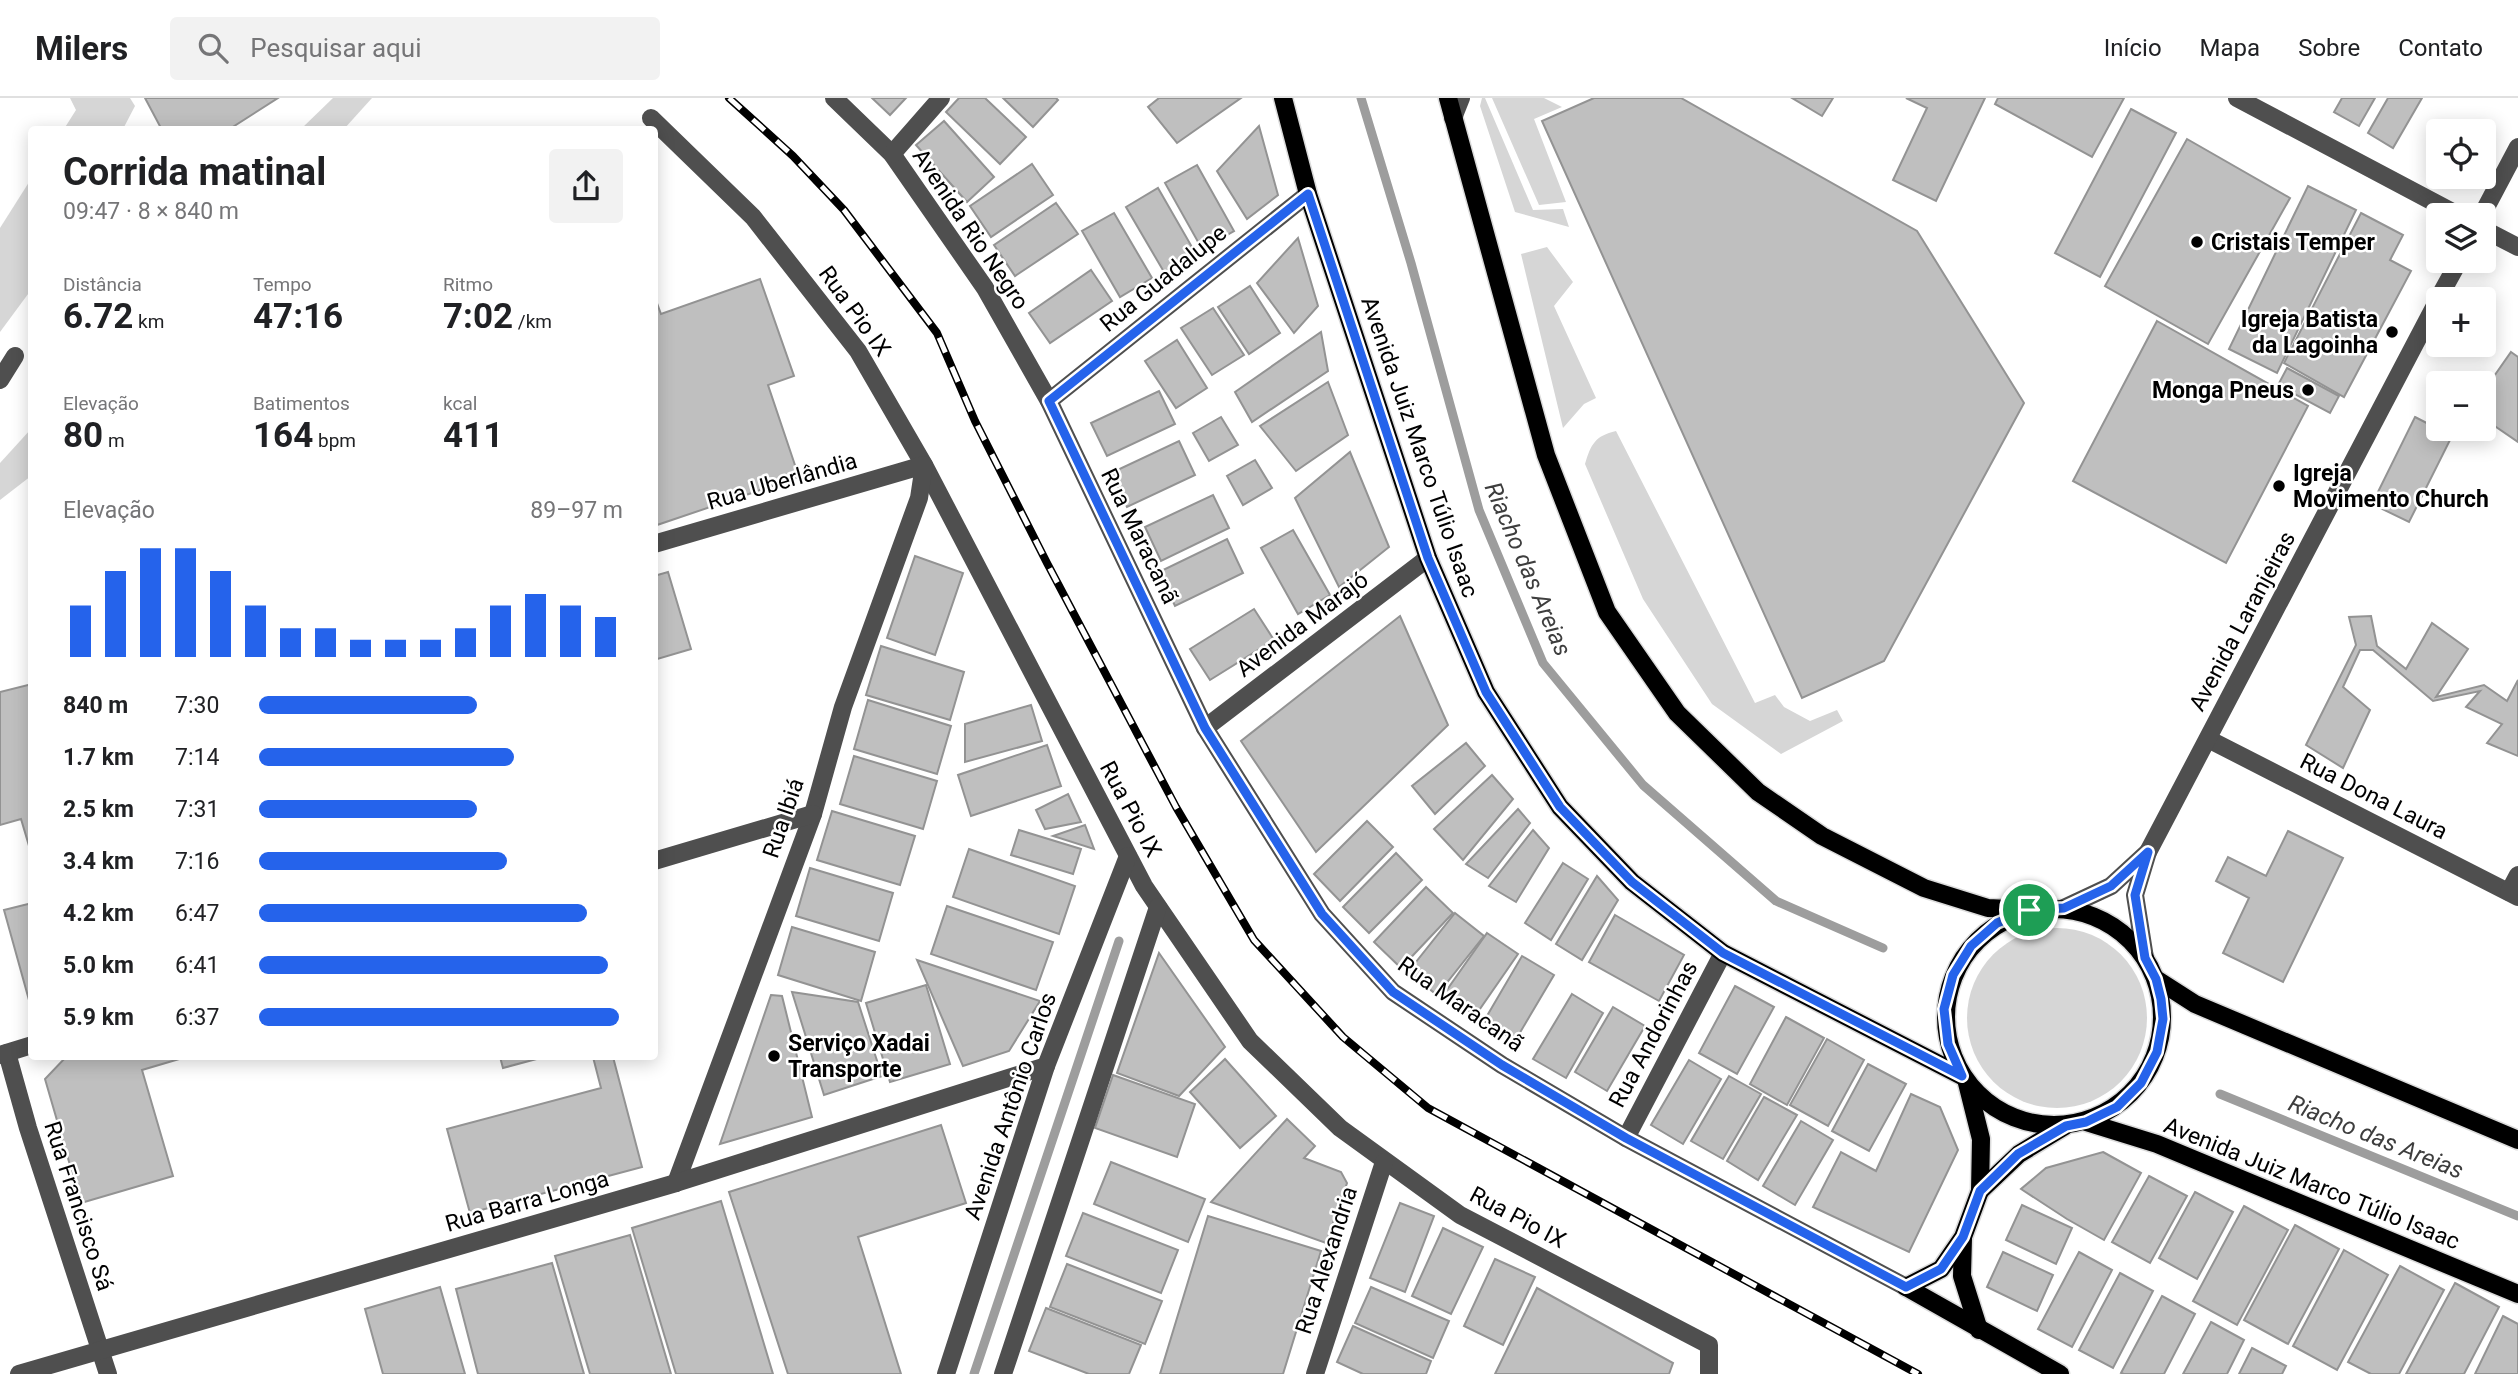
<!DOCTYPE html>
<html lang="pt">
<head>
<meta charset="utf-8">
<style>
	body { margin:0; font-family:Roboto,sans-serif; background:#f2f2f2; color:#202124; height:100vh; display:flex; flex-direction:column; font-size:26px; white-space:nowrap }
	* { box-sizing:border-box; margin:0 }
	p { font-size:23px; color:#757577 }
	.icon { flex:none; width:38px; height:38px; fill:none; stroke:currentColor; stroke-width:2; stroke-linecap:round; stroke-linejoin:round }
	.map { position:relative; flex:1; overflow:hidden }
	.sheet { position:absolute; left:28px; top:28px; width:630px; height:934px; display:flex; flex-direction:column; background:#fff; border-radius:7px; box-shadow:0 4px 18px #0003 }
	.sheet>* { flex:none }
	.buttons { position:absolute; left:2426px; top:21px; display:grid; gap:14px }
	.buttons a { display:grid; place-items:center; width:70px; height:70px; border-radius:7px; background:#fff; box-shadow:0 4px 18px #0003; font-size:35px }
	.pin { position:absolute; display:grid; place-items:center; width:60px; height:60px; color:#fff; margin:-30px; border:4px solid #fff; border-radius:50%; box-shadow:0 2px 7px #0007 }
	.round { display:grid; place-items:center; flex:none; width:74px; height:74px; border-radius:7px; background:#f2f2f2 }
	.head { display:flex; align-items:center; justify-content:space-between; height:119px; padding:0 35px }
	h1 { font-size:38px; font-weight:700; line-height:52px }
	.stats { display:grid; grid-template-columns:repeat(3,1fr); gap:10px; height:119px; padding:7px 35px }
	.stats div { display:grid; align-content:center }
	.stats b { font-size:35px; font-weight:700 }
	.stats small { font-size:19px; font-weight:400 }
	.stats p { font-size:19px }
	.chart { height:196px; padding:14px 35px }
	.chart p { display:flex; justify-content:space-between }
	.chart svg { width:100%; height:126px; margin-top:7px; stroke:#2563eb; stroke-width:6 }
	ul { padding:0 35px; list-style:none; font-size:23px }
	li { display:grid; grid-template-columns:112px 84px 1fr; align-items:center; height:52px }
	li i { height:18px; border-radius:9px; background:#2563eb }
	header { display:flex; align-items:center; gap:42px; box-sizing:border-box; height:98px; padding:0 35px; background:#fff; border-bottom:2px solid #e0e0e0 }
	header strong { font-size:33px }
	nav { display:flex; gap:38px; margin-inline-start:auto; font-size:24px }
	.search { width:490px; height:63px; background:#f2f2f2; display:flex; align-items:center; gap:18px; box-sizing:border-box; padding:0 24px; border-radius:7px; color:#757577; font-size:26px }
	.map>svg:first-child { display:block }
</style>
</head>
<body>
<header>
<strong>Milers</strong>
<div class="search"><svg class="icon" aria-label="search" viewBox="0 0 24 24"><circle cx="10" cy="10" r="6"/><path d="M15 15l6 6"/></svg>Pesquisar aqui</div>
<nav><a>Início</a><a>Mapa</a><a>Sobre</a><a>Contato</a></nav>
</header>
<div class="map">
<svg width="2518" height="1276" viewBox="0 0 2518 1276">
	<rect width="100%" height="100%" fill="#fff"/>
	<!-- green -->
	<g fill="#d6d6d6">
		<path d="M70,0h60l5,8 -12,23h-59l12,-19z"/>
		<path d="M333,0h39l-28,31h-43z"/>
		<path d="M1482,0h3l48,112 30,-1 6,18 -54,-15 -35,-106z"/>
		<path d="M1492,0h52l18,9 -28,12 32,83 -27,3z"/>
		<path d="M31,81v111l-31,42v-104z"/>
		<path d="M1547,149l26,35 -19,24 42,92 -12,6 -21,24 -42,-174z"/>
		<path d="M31,331v47l-31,24v-37z"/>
		<path d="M1616,333l139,272 20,-8 9,12 26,14 27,-11 6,11 -62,33 -69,-50 -69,-105 -58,-135c6,-20 10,-28 31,-33z"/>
		<circle cx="2057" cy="920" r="90"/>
	</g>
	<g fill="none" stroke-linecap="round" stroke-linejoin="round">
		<!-- stream -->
		<g stroke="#9d9d9d" stroke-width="9">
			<path d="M1361,0l50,165 68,247 64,153 100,122 133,116 107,47"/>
			<path d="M2220,996l298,122"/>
			<path d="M974,1276l145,-433"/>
		</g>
	</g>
	<!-- building -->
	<g fill="#bfbfbf" stroke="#939393" stroke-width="2">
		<path d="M145,0h133l-50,32h-66z"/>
		<path d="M872,0h34l-16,17z"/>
		<path d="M959,0h26l41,39 -26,27 -54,-52z"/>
		<path d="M1003,0h53l2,2 -25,27z"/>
		<path d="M1159,0h82l-64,45 -29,-36z"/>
		<path d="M1594,0h87l236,133 107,172 -140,258 -82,37 -260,-577z"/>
		<path d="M1792,0h41l-11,18z"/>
		<path d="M1906,0h79l-49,103 -43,-21 34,-72z"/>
		<path d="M1998,0h126l-32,59 -97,-53z"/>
		<path d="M2342,0h33l-16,28 -25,-14z"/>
		<path d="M2388,0h34l-29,50 -25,-15z"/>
		<path d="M2131,11l45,24 -76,144 -45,-24z"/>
		<path d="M944,23l50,56 -27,25 -51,-57z"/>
		<path d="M1259,28l19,69 -31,24 -30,-48z"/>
		<path d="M2187,41l103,59 -82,146 -103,-58z"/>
		<path d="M1032,66l21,31 -62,42 -21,-31z"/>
		<path d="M1197,67l37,66 -32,18 -37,-66z"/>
		<path d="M2308,88l48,24 -79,163 -48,-24z"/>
		<path d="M1158,90l38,66 -32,18 -38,-65z"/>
		<path d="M1056,105l22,31 -63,42 -21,-31z"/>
		<path d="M1114,115l38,65 -32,19 -38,-66z"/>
		<path d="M2361,115l42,22 -13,25 21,11 -67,126 -60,-34z"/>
		<path d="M1298,140l20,68 -24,27 -37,-50z"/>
		<path d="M1091,172l21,31 -62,42 -21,-30z"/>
		<path d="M760,181l34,97 -26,9 31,92 -145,49v-231l7,19z"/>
		<path d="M1250,188l30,47 -31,21 -31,-47z"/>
		<path d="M1213,210l31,47 -32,20 -31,-47z"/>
		<path d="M2157,223l151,85 -82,157 -153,-82z"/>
		<path d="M1321,234l7,39 -76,51 -17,-30z"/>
		<path d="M1177,242l30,48 -31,20 -31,-47z"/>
		<path d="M2511,254l7,5v85l-35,-24v-26z"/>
		<path d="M2287,270l52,28 -9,17 -52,-28z"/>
		<path d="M1328,284l20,53 -52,36 -36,-45z"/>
		<path d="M1159,293l16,33 -68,32 -16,-33z"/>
		<path d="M1221,319l17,28 -29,16 -16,-28z"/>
		<path d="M2415,319l37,19 -43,86 -37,-18z"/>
		<path d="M1179,343l16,34 -68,32 -16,-34z"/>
		<path d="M1350,354l39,95 -50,40 -44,-89z"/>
		<path d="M1255,362l17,28 -29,17 -16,-29z"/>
		<path d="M1213,397l16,33 -68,33 -16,-34z"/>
		<path d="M1293,432l37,65 -32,19 -37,-66z"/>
		<path d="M1227,441l16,34 -68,33 -16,-34z"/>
		<path d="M915,458l48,17 -28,82 -48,-17z"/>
		<path d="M668,474l23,77 -37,11v-84z"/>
		<path d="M1254,511l20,31 -64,40 -20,-31z"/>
		<path d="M1400,518l48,109 -132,127 -75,-111z"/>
		<path d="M2371,518l6,30 29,23 26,-46 36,26 -32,48 48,-12 23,16 11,-21v76l-31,-13 15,-19 -36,-17 14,-16 -47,10 -60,-51h-13l-17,37 27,23 -27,58 -37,-23 50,-100 -7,-28z"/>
		<path d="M881,548l83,26 -14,48 -84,-25z"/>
		<path d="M32,586v172l-11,-37 -21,6v-133z"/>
		<path d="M868,602l83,26 -14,48 -83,-25z"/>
		<path d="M1031,607l11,36 -77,21v-38z"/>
		<path d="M1466,645l19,23 -50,48 -23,-28z"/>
		<path d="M1047,647l14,41 -90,30 -13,-41z"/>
		<path d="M854,658l83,25 -14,48 -83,-25z"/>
		<path d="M1492,677l21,24 -50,61 -29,-31z"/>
		<path d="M1068,696l13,28 -36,7 -9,-19z"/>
		<path d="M1518,711l12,14 -42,55 -22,-14z"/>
		<path d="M832,713l83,25 -15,49 -83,-25z"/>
		<path d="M1367,723l26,26 -53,54 -26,-27z"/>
		<path d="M1085,727l9,24 -41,-13z"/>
		<path d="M1019,732l62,19 -8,25 -62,-19z"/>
		<path d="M1533,732l16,18 -33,54 -27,-16z"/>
		<path d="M2288,733l55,27 -60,124 -60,-29 26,-55 -33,-17 12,-24 38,19z"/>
		<path d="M969,751l106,37 -16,48 -106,-37z"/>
		<path d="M1396,755l26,27 -53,53 -26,-26z"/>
		<path d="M1563,765l25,16 -37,61 -26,-17z"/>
		<path d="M810,770l83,25 -14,48 -83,-25z"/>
		<path d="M1597,778l21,24 -36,60 -26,-16z"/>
		<path d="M1426,789l27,26 -52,55 -27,-26z"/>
		<path d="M32,805v108l-28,-101z"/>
		<path d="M947,808l106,36 -17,48 -105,-36z"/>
		<path d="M1455,815l29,23 -47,59 -29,-23z"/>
		<path d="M1615,817l69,40 -25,46 -70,-39z"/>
		<path d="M792,829l83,25 -14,49 -83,-26z"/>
		<path d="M1487,835l31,21 -43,62 -31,-22z"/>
		<path d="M1159,855l66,94 -46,49 -62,-23z"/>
		<path d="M1522,858l32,19 -39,66 -31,-20z"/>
		<path d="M917,862l123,41 -31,50 -46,15z"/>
		<path d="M926,887l24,79 -60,18 -24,-79z"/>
		<path d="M1735,888l39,21 -37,67 -38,-21z"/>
		<path d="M792,894l66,10 24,74 -58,19z"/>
		<path d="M1572,896l31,19 -37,65 -33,-19z"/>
		<path d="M771,897l11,1 30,121 -92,27z"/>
		<path d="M1613,909l32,19 -38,65 -32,-19z"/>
		<path d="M1786,919l38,21 -37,67 -37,-21z"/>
		<path d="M1827,941l37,21 -36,66 -38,-21z"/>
		<path d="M66,959h120l-44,13 31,106 -92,27 -36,-124z"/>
		<path d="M500,959h44l-41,11z"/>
		<path d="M593,959h20l29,110 -172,46 -23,-84 154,-41z"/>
		<path d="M1225,961l51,57 -36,32 -50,-56z"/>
		<path d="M1689,962l32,19 -38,65 -32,-19z"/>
		<path d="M1868,966l38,20 -37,67 -37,-20z"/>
		<path d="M1113,977l82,29 -18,53 -82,-29z"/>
		<path d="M1729,978l32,18 -38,65 -32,-18z"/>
		<path d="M1911,996l29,13 18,43 -49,102 -96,-45 28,-55 35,19z"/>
		<path d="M1764,999l33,18 -39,65 -31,-19z"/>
		<path d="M1287,1021l28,27 -11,12 37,14 6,11 -21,60 -115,-41z"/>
		<path d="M1801,1023l32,19 -38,65 -32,-19z"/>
		<path d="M941,1027l25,78 -108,34 43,137h-113l-59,-182z"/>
		<path d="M2103,1054l38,21 -37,67 -37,-21 -46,-30 25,-21z"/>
		<path d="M1111,1064l94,37 -17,43 -94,-38z"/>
		<path d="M2149,1078l38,20 -37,67 -38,-21z"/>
		<path d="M2195,1094l38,20 -36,67 -38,-21z"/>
		<path d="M721,1103l52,173h-97l-44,-146z"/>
		<path d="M1400,1105l34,13 -29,76 -35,-14z"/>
		<path d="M2022,1107l50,23 -16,36 -50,-24z"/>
		<path d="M2244,1108l44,24 -51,95 -44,-24z"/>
		<path d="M1083,1115l95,37 -17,43 -95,-37z"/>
		<path d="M1208,1118l113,35 -38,123h-123z"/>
		<path d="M2295,1127l44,24 -51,95 -44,-24z"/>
		<path d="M1443,1130l40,19 -32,67 -39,-18z"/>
		<path d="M630,1137l41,139h-81l-35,-118z"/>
		<path d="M2344,1152l44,25 -51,95 -44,-24z"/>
		<path d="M2003,1154l50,23 -16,36 -50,-24z"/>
		<path d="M2079,1154l33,18 -40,77 -34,-18z"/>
		<path d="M1495,1161l40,18 -32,68 -39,-19z"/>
		<path d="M552,1165l32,111h-106l-22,-85z"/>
		<path d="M1067,1166l95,37 -17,43 -95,-37z"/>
		<path d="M2400,1168l44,24 -45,84h-28l-23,-12z"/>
		<path d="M2120,1175l33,18 -40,77 -34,-18z"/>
		<path d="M2455,1185l44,24 -35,67h-58z"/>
		<path d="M440,1189l25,87h-82l-18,-65z"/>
		<path d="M1371,1189l78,34 -16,37 -78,-35z"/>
		<path d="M1537,1190l136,75 -4,11h-174z"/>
		<path d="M2162,1198l33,18 -31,60h-40l-3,-1z"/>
		<path d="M1046,1210l95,37 -12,29h-40l-60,-23z"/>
		<path d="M2503,1218l15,8v50h-43z"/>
		<path d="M2211,1224l33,18 -17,34h-44z"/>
		<path d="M1353,1228l78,35 -5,13h-63l-26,-12z"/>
		<path d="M2252,1250l34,18 -4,8h-43z"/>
	</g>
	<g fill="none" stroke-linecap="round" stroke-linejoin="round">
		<defs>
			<g id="major">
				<path d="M1283,0l25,96 120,364 58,134 74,115 72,75 91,71 239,123"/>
				<path d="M1448,0l98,357 61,157 70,101 81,79 64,44 102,52 64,20 41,2"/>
				<circle cx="2054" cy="919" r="108"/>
				<path d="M2156,881l39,25 323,136"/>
				<path d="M2086,1024l71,22 361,150"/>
				<path d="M1980,1093l39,-37 46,-28"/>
				<path d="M1963,1140l-1,38 17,54"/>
				<path d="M1906,1189l35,-18 22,-32 17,-46 1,-52 -14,-56"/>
				<path d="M1906,1189l154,87"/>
			</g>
		</defs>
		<!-- major casing -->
		<use href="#major" stroke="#dbdbdb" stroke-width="21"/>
		<!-- minor -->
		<g stroke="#4f4f4f" stroke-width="18">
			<path d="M834,0l58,56 93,134 64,113 156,327 117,186 71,78 109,73 124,73 280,149"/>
			<path d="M2237,0l221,117"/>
			<path d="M651,20l102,99 105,134 66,114 220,421 106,155 90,87 120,87 249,130v29"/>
			<path d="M1453,20l8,-20"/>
			<path d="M892,56l49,-56"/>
			<path d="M2482,117l36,-68"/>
			<path d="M2483,131l35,18"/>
			<path d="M2438,201l21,-38"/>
			<path d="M0,282l15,-24"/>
			<path d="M1049,303l259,-207"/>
			<path d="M654,446l270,-79 -5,33 -76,209 -30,107 -137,369"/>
			<path d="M1205,630l223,-170"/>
			<path d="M2208,641l310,158"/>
			<path d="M654,763l159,-47"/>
			<path d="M2509,794l9,-17"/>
			<path d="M2064,810l47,-22 37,-34"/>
			<path d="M2145,860l-10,-63 13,-43 290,-552"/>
			<path d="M7,955l21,75 80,246"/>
			<path d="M0,957l32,-10"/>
			<path d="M1626,1040l97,-185"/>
			<path d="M19,1276l657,-191 370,-117"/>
			<path d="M946,1276l100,-308 82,-210"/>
			<path d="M1003,1276l155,-467"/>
			<path d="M1315,1276l69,-212"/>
		</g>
		<!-- major -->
		<use href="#major" stroke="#000" stroke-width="18"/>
		<defs>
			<path id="rail" d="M729,0l64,58 51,54 93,123 38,88 72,142 129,244 78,133 89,97 85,71 490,266"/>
		</defs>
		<!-- rail casing -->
		<use href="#rail" stroke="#000" stroke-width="8"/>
		<!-- rail -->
		<use href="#rail" stroke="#fff" stroke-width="5" stroke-dasharray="16" stroke-linecap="butt"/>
	</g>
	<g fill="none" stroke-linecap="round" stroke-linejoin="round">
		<defs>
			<path id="route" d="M1308,96l120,364 58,134 74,115 72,75 91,71 239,123 -14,-32 -4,-35 9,-34 18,-29 26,-23 32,-13 35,-2 47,-22 37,-34 -13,43 10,63 11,21 5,20 2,20 -6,33 -16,31 -24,24 -31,15 -20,4 -48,28 -38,37 -17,46 -22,32 -35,18 -280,-149 -124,-73 -109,-73 -71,-78 -117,-186 -156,-327z"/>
		</defs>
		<!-- route casing -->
		<use href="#route" stroke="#fff" stroke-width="14"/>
		<!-- route -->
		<use href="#route" stroke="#2563eb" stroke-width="9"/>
	</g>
	<!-- markers -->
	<g fill="#000" stroke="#fff" stroke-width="2.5">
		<circle cx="2197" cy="144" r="7"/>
		<circle cx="2392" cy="234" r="7"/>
		<circle cx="2308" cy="292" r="7"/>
		<circle cx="2279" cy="388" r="7"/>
		<circle cx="774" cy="958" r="7"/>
	</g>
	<g text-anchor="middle" stroke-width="5" stroke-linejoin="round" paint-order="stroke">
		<!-- street labels -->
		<g font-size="23" fill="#000" stroke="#fff">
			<text transform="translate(971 131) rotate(56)" y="8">Avenida Rio Negro</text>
			<text transform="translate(1163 180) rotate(-39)" y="8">Rua Guadalupe</text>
			<text transform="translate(855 213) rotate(54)" y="8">Rua Pio IX</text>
			<text transform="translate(1420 349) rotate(71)" y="8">Avenida Juiz Marco Túlio Isaac</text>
			<text transform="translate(782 383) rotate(-16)" y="8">Rua Uberlândia</text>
			<text transform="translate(1140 438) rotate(64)" y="8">Rua Maracanã</text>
			<text transform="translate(2242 523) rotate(-62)" y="8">Avenida Laranjeiras</text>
			<text transform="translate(1302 526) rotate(-37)" y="8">Avenida Marajó</text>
			<text transform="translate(2374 698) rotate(27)" y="8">Rua Dona Laura</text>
			<text transform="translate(1131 711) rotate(62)" y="8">Rua Pio IX</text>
			<text transform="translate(783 720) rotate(-71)" y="8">Rua Ibiá</text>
			<text transform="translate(1461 906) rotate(35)" y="8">Rua Maracanã</text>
			<text transform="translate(1653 936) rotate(-62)" y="8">Rua Andorinhas</text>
			<text transform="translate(1010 1008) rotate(-71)" y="8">Avenida Antônio Carlos</text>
			<text transform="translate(2312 1085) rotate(22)" y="8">Avenida Juiz Marco Túlio Isaac</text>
			<text transform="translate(527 1103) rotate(-16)" y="8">Rua Barra Longa</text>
			<text transform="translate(79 1108) rotate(72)" y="8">Rua Francisco Sá</text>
			<text transform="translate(1518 1119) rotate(28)" y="8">Rua Pio IX</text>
			<text transform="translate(1326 1162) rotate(-72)" y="8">Rua Alexandria</text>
		</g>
		<!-- poi labels -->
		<g font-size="23" font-weight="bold" fill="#000" stroke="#fff" text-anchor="start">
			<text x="2211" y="152">Cristais Temper</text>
			<text x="2378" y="229" text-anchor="end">Igreja Batista<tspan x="2378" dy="26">da Lagoinha</tspan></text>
			<text x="2294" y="300" text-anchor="end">Monga Pneus</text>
			<text x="2293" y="383">Igreja<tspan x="2293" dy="26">Movimento Church</tspan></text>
			<text x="788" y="953">Serviço Xadai<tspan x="788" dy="26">Transporte</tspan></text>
		</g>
		<!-- water labels -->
		<g font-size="24" font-style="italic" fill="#3e3e3e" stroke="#fff">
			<text transform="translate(1528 471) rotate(67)" y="8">Riacho das Areias</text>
			<text transform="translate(2376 1039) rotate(22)" y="8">Riacho das Areias</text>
		</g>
	</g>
</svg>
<div class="buttons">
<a><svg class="icon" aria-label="locate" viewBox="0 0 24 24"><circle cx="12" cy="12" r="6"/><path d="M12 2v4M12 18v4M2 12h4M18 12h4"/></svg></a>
<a><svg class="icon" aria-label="layers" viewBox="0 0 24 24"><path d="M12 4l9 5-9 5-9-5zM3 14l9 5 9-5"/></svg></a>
<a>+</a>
<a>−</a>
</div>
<div class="pin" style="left:2029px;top:812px;background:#1e9e55"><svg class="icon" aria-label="arrive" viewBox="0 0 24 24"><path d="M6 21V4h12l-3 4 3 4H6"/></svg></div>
<section class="sheet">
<div class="head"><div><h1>Corrida matinal</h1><p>09:47 · 8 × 840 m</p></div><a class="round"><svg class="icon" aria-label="share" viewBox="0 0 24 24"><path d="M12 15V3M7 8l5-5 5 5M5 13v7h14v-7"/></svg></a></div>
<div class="stats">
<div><p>Distância</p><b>6.72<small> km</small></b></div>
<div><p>Tempo</p><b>47:16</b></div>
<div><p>Ritmo</p><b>7:02<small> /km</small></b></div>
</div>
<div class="stats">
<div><p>Elevação</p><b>80<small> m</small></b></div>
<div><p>Batimentos</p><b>164<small> bpm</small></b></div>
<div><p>kcal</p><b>411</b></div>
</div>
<div class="chart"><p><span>Elevação</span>89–97 m</p>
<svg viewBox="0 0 160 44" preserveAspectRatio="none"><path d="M5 44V26M15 44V14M25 44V6M35 44V6M45 44V14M55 44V26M65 44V34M75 44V34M85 44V38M95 44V38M105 44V38M115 44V34M125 44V26M135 44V22M145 44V26M155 44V30"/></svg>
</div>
<ul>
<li><b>840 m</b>7:30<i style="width:60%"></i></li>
<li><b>1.7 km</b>7:14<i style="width:70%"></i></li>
<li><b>2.5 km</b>7:31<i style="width:60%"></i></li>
<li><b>3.4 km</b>7:16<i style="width:68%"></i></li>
<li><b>4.2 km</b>6:47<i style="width:90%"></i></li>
<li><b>5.0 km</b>6:41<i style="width:96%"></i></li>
<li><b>5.9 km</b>6:37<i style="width:99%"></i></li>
</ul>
</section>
</div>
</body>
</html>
